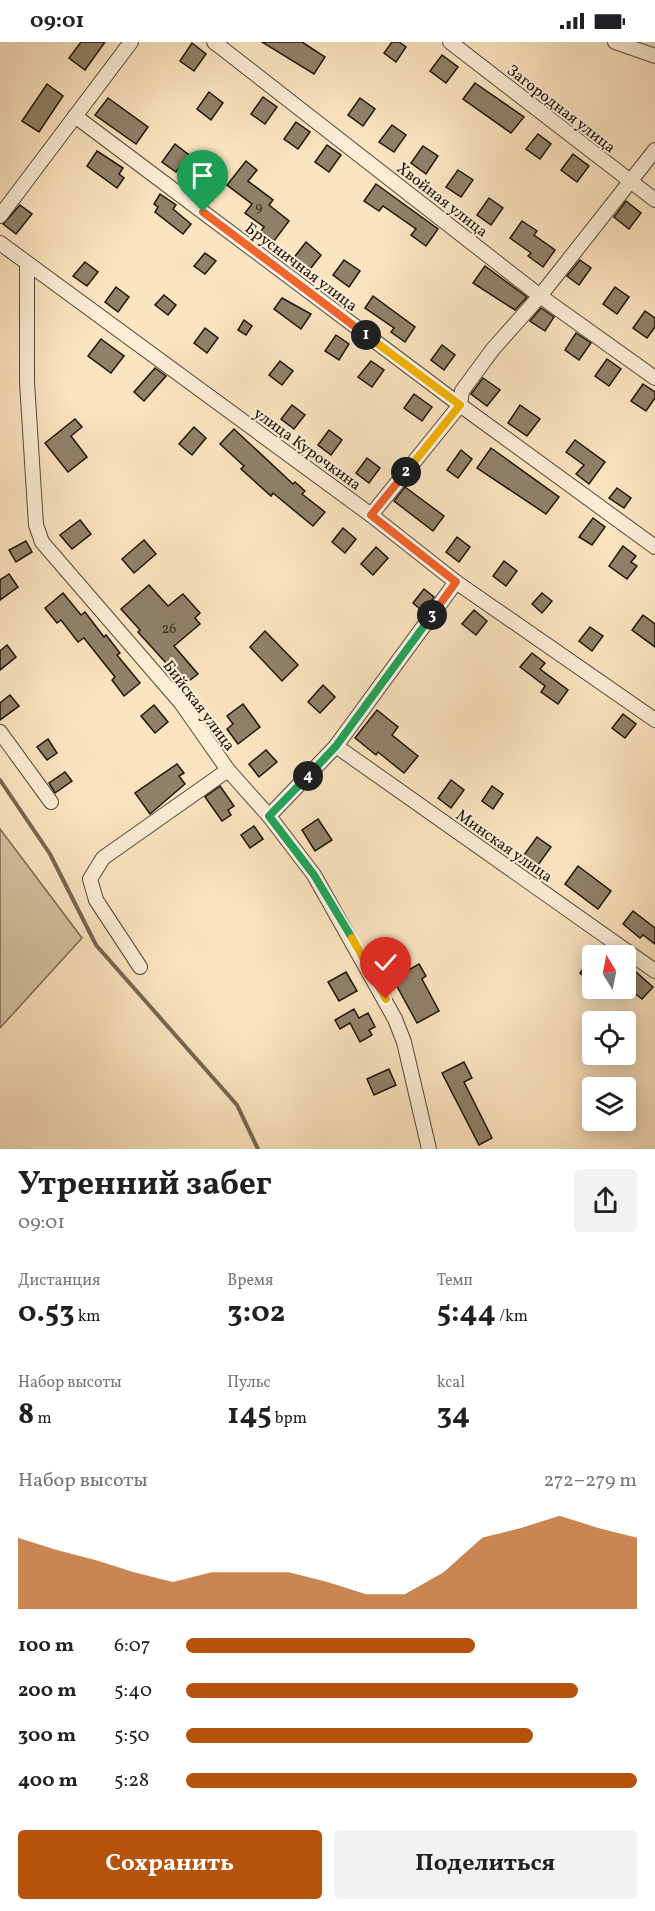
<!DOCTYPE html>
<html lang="ru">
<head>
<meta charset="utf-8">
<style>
	body { margin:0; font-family:Vollkorn,serif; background:#f2f2f2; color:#202124; height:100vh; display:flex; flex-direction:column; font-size:22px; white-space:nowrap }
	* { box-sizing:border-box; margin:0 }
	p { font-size:20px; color:#757577 }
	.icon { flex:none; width:33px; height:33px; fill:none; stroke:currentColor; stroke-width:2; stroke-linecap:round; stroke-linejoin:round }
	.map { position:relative; height:1107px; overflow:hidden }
	.panel { display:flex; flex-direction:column; background:#fff; flex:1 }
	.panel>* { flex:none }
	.needle { width:39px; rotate:350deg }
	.buttons { position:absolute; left:582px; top:903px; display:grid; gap:12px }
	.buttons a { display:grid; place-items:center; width:54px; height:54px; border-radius:6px; background:#fff; box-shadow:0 3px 15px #0003; font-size:30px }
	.pin { position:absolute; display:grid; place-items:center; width:51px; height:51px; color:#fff; margin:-62px -26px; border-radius:50% 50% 50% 0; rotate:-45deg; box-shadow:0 0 6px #0007 }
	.pin .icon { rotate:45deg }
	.km { position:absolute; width:30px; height:30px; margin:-15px; border-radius:50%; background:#222; color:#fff; font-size:16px; line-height:30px; text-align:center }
	.round { display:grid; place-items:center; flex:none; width:63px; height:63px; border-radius:6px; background:#f2f2f2 }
	.head { display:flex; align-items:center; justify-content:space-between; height:102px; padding:0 18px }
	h1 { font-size:33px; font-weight:700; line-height:45px }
	.metrics { display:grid; grid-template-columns:repeat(3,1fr); gap:9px; height:102px; padding:6px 18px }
	.metrics div { display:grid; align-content:center }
	.metrics b { font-size:30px; font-weight:700 }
	.metrics small { font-size:16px; font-weight:400 }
	.metrics p { font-size:16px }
	.chart { height:168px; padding:12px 18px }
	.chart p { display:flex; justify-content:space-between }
	.chart svg { width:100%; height:108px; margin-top:6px; fill:#b45309; opacity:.7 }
	.cta { display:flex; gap:12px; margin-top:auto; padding:12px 18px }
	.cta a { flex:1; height:69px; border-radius:6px; background:#b45309; color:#fff; font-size:24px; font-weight:700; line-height:69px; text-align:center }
	.cta a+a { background:#f2f2f2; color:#202124 }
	ul { padding:0 18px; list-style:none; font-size:20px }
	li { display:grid; grid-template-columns:96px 72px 1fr; align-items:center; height:45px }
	li i { height:15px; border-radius:8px; background:#b45309 }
	.status { display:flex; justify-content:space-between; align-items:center; height:42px; padding:0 30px; background:#fff; direction:ltr }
	.status svg { height:16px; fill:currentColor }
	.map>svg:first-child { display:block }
</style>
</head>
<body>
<div class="status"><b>09:01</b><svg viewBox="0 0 49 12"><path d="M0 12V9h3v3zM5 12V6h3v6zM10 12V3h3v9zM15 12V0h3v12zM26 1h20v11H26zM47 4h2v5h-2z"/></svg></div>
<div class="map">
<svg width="655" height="1107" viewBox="0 0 655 1107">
	<rect width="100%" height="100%" fill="#fbe4c0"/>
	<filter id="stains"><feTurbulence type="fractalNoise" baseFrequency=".00333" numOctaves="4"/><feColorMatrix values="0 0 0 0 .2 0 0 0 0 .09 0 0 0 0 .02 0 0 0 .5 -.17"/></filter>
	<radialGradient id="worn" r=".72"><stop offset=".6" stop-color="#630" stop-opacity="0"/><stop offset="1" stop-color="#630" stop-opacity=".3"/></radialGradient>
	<!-- green -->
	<path fill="#d5c1a1" stroke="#7a6b56" stroke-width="1.5" d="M0,787l82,109 -82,90z"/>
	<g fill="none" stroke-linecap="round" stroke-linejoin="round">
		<!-- stream -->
		<path stroke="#766752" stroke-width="4" d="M0,738l50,74 46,91 141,160 21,44"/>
	</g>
	<!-- building -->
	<g fill="#918169" stroke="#1e150b" stroke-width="1.5">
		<path d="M81,0h24l-20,28 -16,-12z"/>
		<path d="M262,0h40l23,15 -11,17z"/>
		<path d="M392,0h7l7,5 -10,15 -12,-9z"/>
		<path d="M192,1l14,11 -12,17 -14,-10z"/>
		<path d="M442,13l16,12 -12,16 -16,-12z"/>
		<path d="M475,41l49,34 -13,16 -48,-34z"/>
		<path d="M47,42l16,12 -24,36 -17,-11z"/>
		<path d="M209,50l14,11 -12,17 -14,-11z"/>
		<path d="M263,55l14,10 -12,17 -14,-10z"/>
		<path d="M108,56l40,29 -12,17 -41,-29z"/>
		<path d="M360,56l15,11 -12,17 -15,-11z"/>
		<path d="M296,80l14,10 -12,17 -14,-10z"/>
		<path d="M392,83l14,10 -12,17 -15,-10z"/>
		<path d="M538,92l13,10 -11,15 -14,-10z"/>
		<path d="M175,102l14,11 -13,17 -14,-10z"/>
		<path d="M327,103l14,10 -12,17 -14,-10z"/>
		<path d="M423,104l15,10 -12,18 -15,-11z"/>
		<path d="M97,109l26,17 -4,6 5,4 -7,10 -30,-22z"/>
		<path d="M573,112l16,12 -12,16 -16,-12z"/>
		<path d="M246,119l11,9 -9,11 25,19 -4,5 20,16 -15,20 -13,-10 3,-4 -19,-14 7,-9 -25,-19z"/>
		<path d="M458,128l15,10 -12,17 -15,-10z"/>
		<path d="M376,142l62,45 -12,17 -15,-11 5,-6 -33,-23 -4,5 -15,-10z"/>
		<path d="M160,152l16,11 -3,4 18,15 -8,10 -28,-22 3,-5 -4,-3z"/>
		<path d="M489,156l14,10 -12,17 -14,-10z"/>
		<path d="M626,159l15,12 -12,16 -15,-12z"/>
		<path d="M20,163l12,9 -16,20 -13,-10z"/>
		<path d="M522,179l15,10 -3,4 21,15 -12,17 -15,-11 3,-3 -21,-15z"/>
		<path d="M306,200l15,13 -13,17 -16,-12z"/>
		<path d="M205,211l11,8 -11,13 -11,-8z"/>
		<path d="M344,218l16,11 -11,16 -16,-12z"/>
		<path d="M580,218l11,8 -12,17 -12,-9z"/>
		<path d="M85,220l13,10 -11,14 -14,-10z"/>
		<path d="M485,224l42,31 -12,13 -42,-27z"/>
		<path d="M116,245l13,10 -11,15 -13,-10z"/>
		<path d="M615,245l14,10 -12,17 -14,-10z"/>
		<path d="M164,253l12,10 -8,10 -13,-10z"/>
		<path d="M373,254l42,31 -10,15 -14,-10 3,-4 -29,-20z"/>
		<path d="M282,256l29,16 -10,15 -27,-20z"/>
		<path d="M541,266l13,9 -9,14 -15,-10z"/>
		<path d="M645,269l10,7v9l-8,11 -14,-10z"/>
		<path d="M244,278l8,6 -6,9 -8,-5z"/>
		<path d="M205,286l13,10 -11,15 -13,-10z"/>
		<path d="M576,291l15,10 -12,17 -14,-10z"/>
		<path d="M336,293l13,9 -10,16 -14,-9z"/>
		<path d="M101,297l23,17 -13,17 -23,-17z"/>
		<path d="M442,303l13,10 -11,15 -13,-10z"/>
		<path d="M607,317l14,10 -12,17 -14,-10z"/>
		<path d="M280,319l13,10 -11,14 -13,-10z"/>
		<path d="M371,319l13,9 -12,17 -14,-10z"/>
		<path d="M155,326l11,8 -22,25 -10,-9z"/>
		<path d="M483,336l17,12 -13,16 -16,-12z"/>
		<path d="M643,342l12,8v6l-9,13 -15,-10z"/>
		<path d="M414,352l18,13 -10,14 -18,-13z"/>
		<path d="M292,363l13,10 -11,14 -13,-10z"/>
		<path d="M520,363l20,14 -13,17 -19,-13z"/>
		<path d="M75,377l7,8 -11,9 16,21 -19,15 -23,-29z"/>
		<path d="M194,385l12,11 -14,17 -13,-11z"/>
		<path d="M234,387l59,55 2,-2 10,9 -3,3 23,18 -12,14 -40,-33 -2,3 -30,-27 3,-3 -24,-22z"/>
		<path d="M329,388l13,10 -11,15 -13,-10z"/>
		<path d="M575,398l30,22 -16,22 -13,-10 8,-9 -18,-13z"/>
		<path d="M491,406l68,49 -13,17 -69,-46z"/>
		<path d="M461,408l11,9 -14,19 -11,-8z"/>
		<path d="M367,416l13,10 -11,15 -13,-10z"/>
		<path d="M405,445l39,29 -11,15 -39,-30z"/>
		<path d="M617,446l14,10 -7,10 -15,-10z"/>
		<path d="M593,476l12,9 -13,18 -13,-8z"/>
		<path d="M80,478l11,14 -19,15 -12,-14z"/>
		<path d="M343,486l13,11 -11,14 -13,-11z"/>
		<path d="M457,495l13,10 -11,15 -13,-10z"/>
		<path d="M144,498l12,14 -22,19 -12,-14z"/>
		<path d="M26,499l6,11 -16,10 -7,-12z"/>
		<path d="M623,504l13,10 -5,6 6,4 -10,13 -18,-13z"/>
		<path d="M376,505l12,11 -15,17 -12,-11z"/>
		<path d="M504,519l13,10 -11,15 -13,-10z"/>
		<path d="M9,532l9,13 -18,13v-20z"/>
		<path d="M149,543l19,21 15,-12 17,19 -5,5 5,6 -26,22 24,28 -13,10 -47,-52 2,-2 -19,-21z"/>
		<path d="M424,547l10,8 -11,15 -10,-9z"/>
		<path d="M63,551l18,22 4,-3 19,25 2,-2 14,18 -3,2 23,28 -16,13 -12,-16 3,-3 -31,-39 -6,4 -17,-22 -4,3 -12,-15z"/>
		<path d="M542,551l10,8 -10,12 -10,-9z"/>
		<path d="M474,568l13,11 -11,14 -14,-11z"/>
		<path d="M643,573l12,9v23l-23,-17z"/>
		<path d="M590,585l13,9 -11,15 -13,-10z"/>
		<path d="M265,589l33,34 -16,16 -32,-34z"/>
		<path d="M7,603l9,12 -16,13v-19z"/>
		<path d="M532,611l13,10 -5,6 28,21 -10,14 -17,-12 4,-6 -25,-19z"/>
		<path d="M323,643l12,12 -15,16 -12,-11z"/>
		<path d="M10,653l9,11 -19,14v-17z"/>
		<path d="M243,662l17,23 -22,17 -11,-15 6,-5 -6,-8z"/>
		<path d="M154,663l14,17 -13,11 -14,-17z"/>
		<path d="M377,668l21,17 -6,8 26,21 -14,17 -26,-21 -2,3 -21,-17z"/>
		<path d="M623,672l13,10 -11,14 -13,-10z"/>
		<path d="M48,697l9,14 -10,7 -10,-13z"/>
		<path d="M266,708l11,12 -18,15 -10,-13z"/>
		<path d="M177,722l7,9 -5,3 6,8 -35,30 -15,-21z"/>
		<path d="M65,730l7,9 -17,12 -6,-10z"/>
		<path d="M451,738l13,10 -13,18 -13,-10z"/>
		<path d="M220,744l14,20 -6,4 3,5 -9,6 -17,-24z"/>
		<path d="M492,744l11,8 -10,15 -11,-8z"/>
		<path d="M318,777l14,21 -17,11 -13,-21z"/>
		<path d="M254,784l9,13 -13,9 -9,-13z"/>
		<path d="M537,795l14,10 -13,18 -14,-10z"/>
		<path d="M578,824l33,25 -13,18 -33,-25z"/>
		<path d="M633,869l22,17v16l-12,-9 -3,3 -17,-14z"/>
		<path d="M592,914v27l-12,-10z"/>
		<path d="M419,922l7,12 -4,3 17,32 -22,12 -24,-44z"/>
		<path d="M346,930l11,19 -18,10 -11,-19z"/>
		<path d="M636,930l17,15 -11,12 -16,-13z"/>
		<path d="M354,967l5,9 9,-5 7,14 -6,3 3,5 -12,7 -10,-19 -10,6 -5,-9z"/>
		<path d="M464,1020l8,16 -8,4 28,56 -13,7 -37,-72z"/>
		<path d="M389,1027l7,16 -22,10 -7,-16z"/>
	</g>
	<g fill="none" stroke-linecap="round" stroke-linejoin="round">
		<defs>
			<g id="minor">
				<path d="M214,0l326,254 115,82"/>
				<path d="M450,0l205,158"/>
				<path d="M615,0l40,14"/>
				<path d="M75,74l385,289 195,142"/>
				<path d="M0,174l131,-174"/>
				<path d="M0,201l371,272 85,67 199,138"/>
				<path d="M27,222v118l9,143 6,17 139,161 47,67 41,46 45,59 81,144 9,23 25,107"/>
				<path d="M371,473l89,-110 2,-14 31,-42 47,-53 115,-146"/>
				<path d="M0,690l51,70"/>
				<path d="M336,704l319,225"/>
				<path d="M269,774l67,-70 120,-164"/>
				<path d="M140,925l-44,-67 -6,-21 13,-21 125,-88"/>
			</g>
		</defs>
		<!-- minor casing -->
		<use href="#minor" stroke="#554938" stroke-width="16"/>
		<!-- minor -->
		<use href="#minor" stroke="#fcedd6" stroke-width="14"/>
	</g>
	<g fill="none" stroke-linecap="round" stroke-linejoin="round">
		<defs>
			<path id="split-1" d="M203,170l163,123"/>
			<path id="split-2" d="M366,293l94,70 -54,67"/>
			<path id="split-3" d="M406,430l-35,43 85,67 -24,33"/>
			<path id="split-4" d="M308,734l28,-30 96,-131"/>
			<path id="split-5" d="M308,734l-39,40 45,59 38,63"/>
			<path id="split-6" d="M352,896l34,61"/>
		</defs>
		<!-- split-1 casing -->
		<use href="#split-1" stroke="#fff" stroke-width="12"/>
		<!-- split-2 casing -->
		<use href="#split-2" stroke="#fff" stroke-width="12"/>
		<!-- split-3 casing -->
		<use href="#split-3" stroke="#fff" stroke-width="12"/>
		<!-- split-4 casing -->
		<use href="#split-4" stroke="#fff" stroke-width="12"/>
		<!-- split-5 casing -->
		<use href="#split-5" stroke="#fff" stroke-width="12"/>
		<!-- split-6 casing -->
		<use href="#split-6" stroke="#fff" stroke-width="12"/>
		<!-- split-1 -->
		<use href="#split-1" stroke="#f0652b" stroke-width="8"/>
		<!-- split-2 -->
		<use href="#split-2" stroke="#f5b400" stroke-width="8"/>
		<!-- split-3 -->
		<use href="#split-3" stroke="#f0652b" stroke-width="8"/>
		<!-- split-4 -->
		<use href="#split-4" stroke="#22a559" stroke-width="8"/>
		<!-- split-5 -->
		<use href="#split-5" stroke="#22a559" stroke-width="8"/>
		<!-- split-6 -->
		<use href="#split-6" stroke="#f5b400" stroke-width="8"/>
	</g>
	<g text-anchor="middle" stroke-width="4.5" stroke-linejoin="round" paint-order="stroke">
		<!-- number labels -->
		<g font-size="14" fill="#3b3022">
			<text x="259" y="169">9</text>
			<text x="169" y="591">26</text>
		</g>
		<!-- street labels -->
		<g font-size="16" fill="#1e150b" stroke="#fcedd6">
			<text transform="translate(562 66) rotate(38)" y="6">Загородная улица</text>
			<text transform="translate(443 157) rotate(38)" y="6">Хвойная улица</text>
			<text transform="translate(302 224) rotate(37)" y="6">Брусничная улица</text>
			<text transform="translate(308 406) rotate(36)" y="6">улица Курочкина</text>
			<text transform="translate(200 663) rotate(53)" y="6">Бийская улица</text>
			<text transform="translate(505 803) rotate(35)" y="6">Минская улица</text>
		</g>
	</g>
	<rect width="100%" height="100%" filter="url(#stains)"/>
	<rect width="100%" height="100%" fill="url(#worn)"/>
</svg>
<div class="buttons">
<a><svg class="needle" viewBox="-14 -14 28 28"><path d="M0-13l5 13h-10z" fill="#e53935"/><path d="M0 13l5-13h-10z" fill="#757577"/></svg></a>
<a><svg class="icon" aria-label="locate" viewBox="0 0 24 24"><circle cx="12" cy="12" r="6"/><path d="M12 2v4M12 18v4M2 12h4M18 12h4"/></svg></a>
<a><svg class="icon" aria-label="layers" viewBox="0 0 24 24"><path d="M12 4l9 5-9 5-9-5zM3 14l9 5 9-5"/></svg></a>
</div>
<div class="pin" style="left:203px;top:170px;background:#1e9e55"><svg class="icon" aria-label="arrive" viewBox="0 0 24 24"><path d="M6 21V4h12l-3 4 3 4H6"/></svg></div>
<div class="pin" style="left:386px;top:957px;background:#d93025"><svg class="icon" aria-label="check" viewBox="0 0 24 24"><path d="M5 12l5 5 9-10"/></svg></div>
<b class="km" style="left:366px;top:293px">1</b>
<b class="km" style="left:406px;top:430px">2</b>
<b class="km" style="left:432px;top:573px">3</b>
<b class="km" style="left:308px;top:734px">4</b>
</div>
<section class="panel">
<div class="head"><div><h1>Утренний забег</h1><p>09:01</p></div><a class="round"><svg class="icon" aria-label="share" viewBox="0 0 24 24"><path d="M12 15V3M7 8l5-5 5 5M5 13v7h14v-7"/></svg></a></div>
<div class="metrics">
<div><p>Дистанция</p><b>0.53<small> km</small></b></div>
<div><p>Время</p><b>3:02</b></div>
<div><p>Темп</p><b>5:44<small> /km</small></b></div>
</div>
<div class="metrics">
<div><p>Набор высоты</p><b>8<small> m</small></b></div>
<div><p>Пульс</p><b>145<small> bpm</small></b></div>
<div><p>kcal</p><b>34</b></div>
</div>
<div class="chart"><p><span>Набор высоты</span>272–279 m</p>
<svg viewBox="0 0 160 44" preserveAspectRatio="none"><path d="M0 44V15L10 20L20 24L30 29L40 33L50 29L60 29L70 29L80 33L90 38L100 38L110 29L120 15L130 11L140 6L150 11L160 15V44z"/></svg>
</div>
<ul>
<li><b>100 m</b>6:07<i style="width:64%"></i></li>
<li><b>200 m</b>5:40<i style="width:87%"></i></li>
<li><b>300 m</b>5:50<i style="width:77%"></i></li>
<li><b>400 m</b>5:28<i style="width:100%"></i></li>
</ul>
<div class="cta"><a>Сохранить</a><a>Поделиться</a></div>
</section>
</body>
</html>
